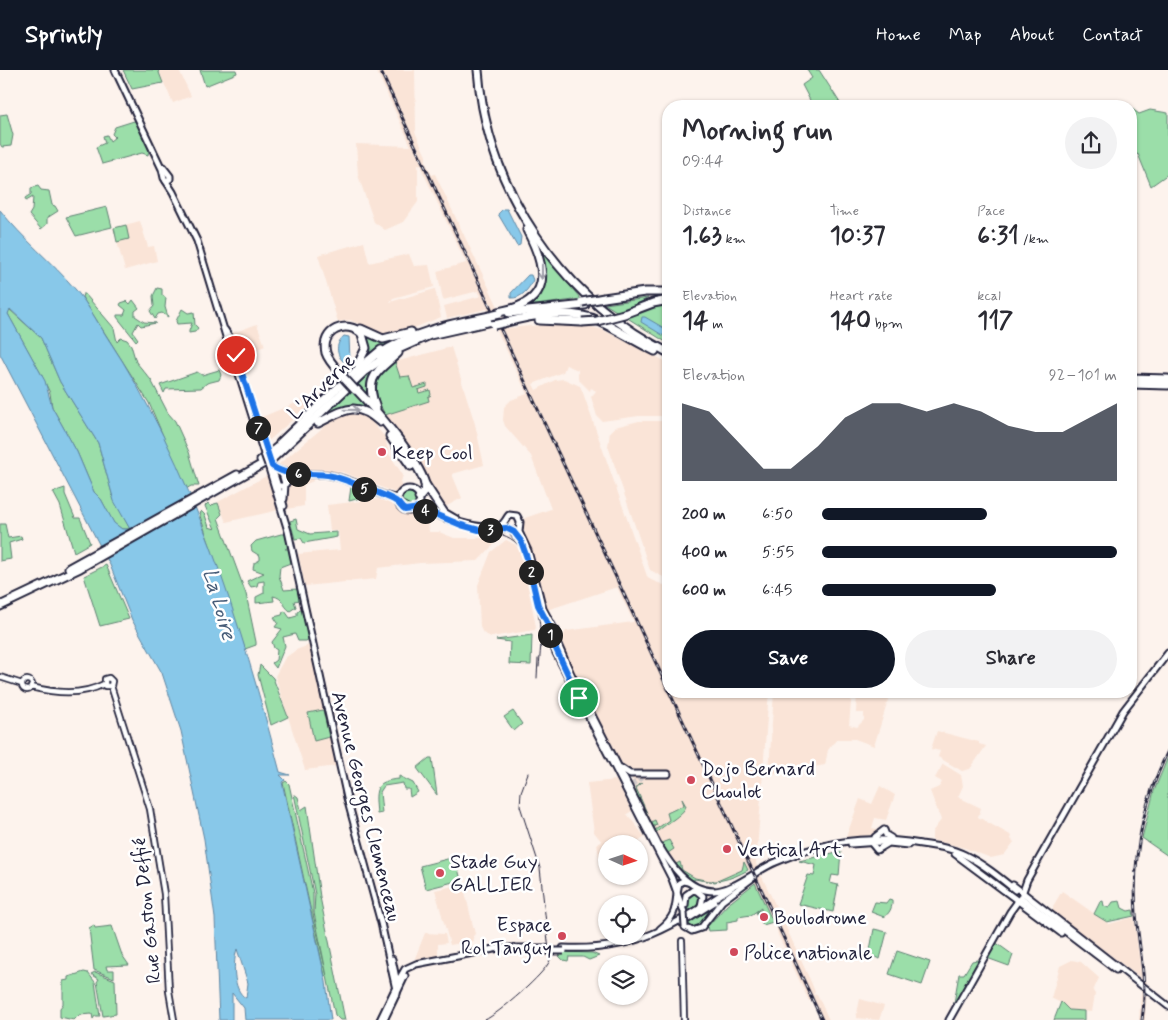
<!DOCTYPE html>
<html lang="en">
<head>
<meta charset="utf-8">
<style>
	body { margin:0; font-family:Mynerve,sans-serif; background:#f2f2f3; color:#2b2b33; height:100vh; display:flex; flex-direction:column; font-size:19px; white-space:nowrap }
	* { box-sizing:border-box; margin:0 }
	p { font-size:16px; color:#7c7c81 }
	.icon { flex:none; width:28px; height:28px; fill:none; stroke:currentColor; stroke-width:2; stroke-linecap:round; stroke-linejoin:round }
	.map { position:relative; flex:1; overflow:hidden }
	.drawer { position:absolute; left:662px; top:30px; width:475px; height:598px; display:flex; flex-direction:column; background:#fff; border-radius:20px; box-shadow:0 1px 4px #0004 }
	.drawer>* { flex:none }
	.needle { width:32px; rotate:93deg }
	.buttons { position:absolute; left:598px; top:765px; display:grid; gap:10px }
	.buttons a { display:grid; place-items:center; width:50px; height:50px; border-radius:50%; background:#fff; box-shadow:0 1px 4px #0004; font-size:25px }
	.pin { position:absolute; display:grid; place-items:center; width:42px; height:42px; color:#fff; margin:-21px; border:2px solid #fff; border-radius:50%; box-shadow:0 1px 5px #0007 }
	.km { position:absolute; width:25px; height:25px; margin:-12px; border-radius:50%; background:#222; color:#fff; font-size:14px; line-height:25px; text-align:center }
	.round { display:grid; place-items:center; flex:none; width:52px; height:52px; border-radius:26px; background:#f2f2f3 }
	.overview { display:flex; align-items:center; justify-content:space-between; height:85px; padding:0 20px }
	h1 { font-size:28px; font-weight:700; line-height:38px }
	.metrics { display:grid; grid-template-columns:repeat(3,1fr); gap:8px; height:85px; padding:5px 20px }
	.metrics div { display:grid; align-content:center }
	.metrics b { font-size:25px; font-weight:700 }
	.metrics small { font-size:14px; font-weight:400 }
	.metrics p { font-size:14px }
	.chart { height:140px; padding:10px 20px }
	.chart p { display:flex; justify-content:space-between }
	.chart svg { width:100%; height:90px; margin-top:5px; fill:#111827; opacity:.7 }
	.button { display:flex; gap:10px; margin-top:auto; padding:10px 20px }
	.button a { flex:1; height:58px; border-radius:30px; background:#111827; color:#fff; font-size:20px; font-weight:700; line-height:58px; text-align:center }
	.button a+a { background:#f2f2f3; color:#2b2b33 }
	ul { padding:0 20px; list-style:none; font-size:16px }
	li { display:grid; grid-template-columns:80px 60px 1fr; align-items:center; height:38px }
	li i { height:12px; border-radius:6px; background:#111827 }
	header { display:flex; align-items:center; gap:30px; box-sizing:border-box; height:70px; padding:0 25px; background:#111827; color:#fff }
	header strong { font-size:24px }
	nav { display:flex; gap:28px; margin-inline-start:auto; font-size:18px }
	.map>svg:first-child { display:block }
</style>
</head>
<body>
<header>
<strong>Sprintly</strong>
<nav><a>Home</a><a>Map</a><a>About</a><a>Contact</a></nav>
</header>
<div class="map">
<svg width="1168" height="950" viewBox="0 0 1168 950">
	<rect width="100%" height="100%" fill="#fdf3ed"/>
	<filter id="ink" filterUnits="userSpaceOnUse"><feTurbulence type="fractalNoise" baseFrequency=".02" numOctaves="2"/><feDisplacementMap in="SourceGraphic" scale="10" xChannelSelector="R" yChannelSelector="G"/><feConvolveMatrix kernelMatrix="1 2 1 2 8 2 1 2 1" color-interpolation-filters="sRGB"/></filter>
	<g filter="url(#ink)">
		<!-- built -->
		<g fill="#fae4d7">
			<path d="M158,0h21l12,26 -18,7z"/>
			<path d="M376,0h39l1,60 -1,2 11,24v7l6,12 3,-1 73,154 35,-3 49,2 11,3 66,33v53h-30l-37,5 -5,-5 -6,-19 5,-6 -5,-3 -1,3 -12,-12v-9l-12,-5 -3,7 -30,12 3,6 19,-10 9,-1 16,7 3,7 64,183 4,4 18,7v104h100l-13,173 24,51 -1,7 5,1 27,59 4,10 -2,3 4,-1 12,26h-11l1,-3 -7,-16h-3l-31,-66 -2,-11 -3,-2 -19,-41 1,-2 -3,-7 -4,-2 -13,7 -26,5 -14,-3 -24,-16 -28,-51 -13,-39 -16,-19 -30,-56 -23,-58 5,-9 67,-9 1,-2 -2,-1 -15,-32 -70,23 -25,-87 3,-5 26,-9 -20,-53 -26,-30 -2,-6 1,-13 7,-7 16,-6 -40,-85 -40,9 -3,-12 37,-10 -3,-5 -35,9 -6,-29 29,-8 -44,-93v-6l-4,1v37l-15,20 -18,8 -11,-8 -16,-47 -2,-31 55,2z"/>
			<path d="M140,151l8,26 6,-1 3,15 -32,9 -12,-42z"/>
			<path d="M364,172l5,21 40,-9 5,12 15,-1 5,22 -41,11 -3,4 45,-13 6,28 -42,17 -10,1 -9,-1 -30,-14 -12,2 -20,-67z"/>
			<path d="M257,254l8,22 -25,10 -1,-7 -9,-15z"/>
			<path d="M451,277l24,77 9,41 -32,9 10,24 -19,10 -38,-65 -20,-28 19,-7 -9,-46z"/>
			<path d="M310,327l4,4 -49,43 -8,-25z"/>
			<path d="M354,342l14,6 17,19 4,17 14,21 -2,7 2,6 -5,6 -56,-22 -49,-1 -13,-4 -1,-3 47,-39 14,-9z"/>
			<path d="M639,351h30v159l-19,-10 -42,-124 2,-14 5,-5z"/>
			<path d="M268,405l11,35 -53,12 -8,-20z"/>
			<path d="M313,408v3l-9,4v21l-17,3 1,-24 11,-5z"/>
			<path d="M379,429l15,5 7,9 14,1 13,6 1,12h10l15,6h46l-22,23 -58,2 -42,5 -2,11 -71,7 -7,-32 42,-4 -2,-19h-8l-3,-26z"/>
			<path d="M506,470l10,5 6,12 14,70 -1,3 -44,7 -8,-4 -3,-6 -2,-42 13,-33z"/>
			<path d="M309,575l2,2 26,119 -32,4 -30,-94 10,-18 11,-8z"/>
			<path d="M774,621h78l-3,34 8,2 7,-7v-7h-8l1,-22h34l-17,55 -19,-7h-18l-9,11 -3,15 -53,9 -3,-3z"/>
			<path d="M937,661l42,11v2l7,2 -16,23 -8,2 -24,-14 2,-6 -9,-2z"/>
			<path d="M943,694l18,11 2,11 -5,11 23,11 -3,9 34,19 -1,3 3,3 -10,13 -13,3 -26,-10 -33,-8v-8l9,-12 -11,-29 9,-4 3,-5 -7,-4z"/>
			<path d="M616,710l16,31 -5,3 18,23 -10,7h-29v13l-4,1 -3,-2 -2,-12 5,-2 -8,-10 -7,-49z"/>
			<path d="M880,716l15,9 -9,25 -11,-2 -3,10 9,2 -6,5 -29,2 14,-38 12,5z"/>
			<path d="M463,814l12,50 -2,2 1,5 -24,4 -15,-55z"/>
			<path d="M1062,821l47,33 25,-7 8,61 5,4 -2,38h-6l3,-41 -89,-67v-6z"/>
			<path d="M425,863l20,1 2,9 -9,1v13l-20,4 -3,-3z"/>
			<path d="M1072,890l9,2 18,16 -6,13 2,3 -3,18 -23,-2 -8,-7 -10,-5 9,-32z"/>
			<path d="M860,929l24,7 -5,14 -23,-2z"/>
		</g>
		<!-- green -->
		<g fill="#9bdea9" stroke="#5e8072">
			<path d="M123,0h35l5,13 -31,6z"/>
			<path d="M200,0h36l1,3 -32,13z"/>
			<path d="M807,0h12l23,36h-29l-11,-21 10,-7z"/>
			<path d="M1131,38l8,6 11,-4 18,3v61l-17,12 -13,-32 -7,3z"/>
			<path d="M7,44l6,21 -2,11 -9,1 -2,-3v-29z"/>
			<path d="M134,51l3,2 12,26 -1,6 -6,-2 -40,11 -6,-17 9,-4 -2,-7 4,-1 3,6 5,-4 -3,-3 3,-7z"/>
			<path d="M38,116l3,4 8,1 3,14 3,1 3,5 -11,7v6l-6,5 -12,-14 3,-5 1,-13 -7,4 -1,-3 6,-4v-6z"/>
			<path d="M107,137l5,20 -36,9 -10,-19z"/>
			<path d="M126,155l3,14 -12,3 -3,-14z"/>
			<path d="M540,180l41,49 -60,8 17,-15z"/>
			<path d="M157,218l5,1v6l4,3 -1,9 3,10 -6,-4 -4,1 -3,5 -5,-8 4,-5 -1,-10z"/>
			<path d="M83,224h2l29,34 3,14 4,-4 6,2 4,5 5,17 15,18 17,33 7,8 14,31 10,34h-8l-5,3 -37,-86 -67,-106z"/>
			<path d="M648,228l-25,14 35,-10 11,1v41l-64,-40z"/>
			<path d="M133,230l6,8 -4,3v5l9,6 12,1 -15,3 -3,-3 -5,9 5,7 -2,2 -19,-24v-2h7l2,-5 -6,-5 1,-2 6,-2 3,3z"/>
			<path d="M9,239l32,29 19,44 38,61 15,54 17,32h-8l-8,-5 -13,-25 -7,-7 -17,-40 -25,-45 -2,-14 -10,-21 -32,-58z"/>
			<path d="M182,239l6,4 6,-1 1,13 3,3 -3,4 -6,1v-2l3,-8 -15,1 -1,-3z"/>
			<path d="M362,262l22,9h10l-31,21 3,-7z"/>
			<path d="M394,289l6,18 9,-1 4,12 14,-4v3l-9,3 1,3 11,-3 1,5 -3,2 1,4 -44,14c-13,-26 -12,-35 9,-56z"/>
			<path d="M376,295l-6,14 5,29 -21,-23z"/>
			<path d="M219,300l2,5 -2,5 -12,3 -6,5 -35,1 -2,4 -4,-8 37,-13 5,3z"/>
			<path d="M351,317l23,28c-30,-10 -32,-10 -58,8z"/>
			<path d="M351,417l22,8 -24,6z"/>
			<path d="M65,418v6l10,24h5l10,25 -16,9 -14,-47 -7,-13z"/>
			<circle cx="409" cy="430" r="8"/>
			<path d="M208,433l3,4 3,-3 4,-1 4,11 -4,4 28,76 10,48v3l-11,4 -45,-133 1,-5 4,4 4,12 6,2 -10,-23z"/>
			<path d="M296,449l2,10 12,5 27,-2v5l-33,6 -3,-5 -6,1 -5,-18z"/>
			<path d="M0,454h5l3,14 13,-2 1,3 -13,4 2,16 -11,2z"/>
			<path d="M281,464h6l3,12 -5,3h4l4,13 -13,5 -1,9 5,14 13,-1 3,11 -6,1 2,6 -6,4c-8,-6 -6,-13 -17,-15l1,5 -18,2v-6l8,-4v-12l-6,1 -1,4 -6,1 -4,-6 17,-8 -11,-4 1,-6 6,-3v-4l-8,-5 -1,-5 5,-5z"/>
			<path d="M106,495l23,54 -29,7 -16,-50z"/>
			<path d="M302,539l8,29 -4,3h-8l-3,-7 -12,3 2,9 -9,22 -4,-5 4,-3 1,-10 -3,-2 -2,-6 10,-13 -7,-2 3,-4 -4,-6 8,-2 1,-3 2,-1 5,7 7,-2v-4z"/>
			<path d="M532,565l-1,30 -22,-1 1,-22 -14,-2z"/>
			<path d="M260,595l13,13 15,39 -17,8 -13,-50z"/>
			<path d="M323,640l6,27 -15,4 -6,-28z"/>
			<path d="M513,641l9,13 -8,7 -10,-14z"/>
			<path d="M1168,687v99l-26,-18 12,-47z"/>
			<path d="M429,688h3l5,37 -20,-27z"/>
			<path d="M399,706l14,7 5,9 -8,5 -1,-8h-5l-1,-6 -19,3 -4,6 2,21 -5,1c-2,-23 -4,-33 22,-35z"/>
			<path d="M286,711l3,3 24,109v21l14,62h-2l-42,-193z"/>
			<path d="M642,713l-6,5 15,34 4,-2 2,5 -3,1 1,4 14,-10 -2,-7 17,-8 -2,-6 4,7c-2,9 -23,19 -30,27l-2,-1c-6,-11 -21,-37 -17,-46z"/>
			<path d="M294,724l4,3 3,13 6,-4 13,91 25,123h-5l-5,-5 -21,-102 1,-19z"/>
			<path d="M669,770l5,9 -6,4 6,12 6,-3 2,8 13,8 20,4 27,-12 2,-8 4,8c-18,10 -33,14 -53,9l-3,2 -20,-15 -11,-23z"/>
			<path d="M841,781l-2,25 -7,-1 -2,8 8,2 -5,27 -35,-8 10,-29 6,1 2,-11 -17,-4z"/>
			<path d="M455,787l6,23 -35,9 -6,-23z"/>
			<path d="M755,813l18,39 -10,3 -7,-13 5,-2v-2l-10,7 -13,2v3l-11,2v8l-19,1 -1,-4 20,-22z"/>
			<path d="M693,821l9,6 -3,9 -11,6v-18z"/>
			<path d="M889,829l3,1c1,7 -3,14 -8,17l-13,-5 4,-10 11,1z"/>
			<path d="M720,831l-19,25 -6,4 -7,-4 1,-5z"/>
			<path d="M1103,831l1,5 5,2 4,-6 7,-1 2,7 6,3 5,-1 1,6 -27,6 -13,-8 6,-12z"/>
			<path d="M94,855l1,3 17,-2 10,29 7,10 -23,1 1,4h7v8l-20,-8 -5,-42z"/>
			<path d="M874,859l13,3 -7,27 -11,-4z"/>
			<path d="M995,872l18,13 -4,11 -22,-8z"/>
			<path d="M897,881l33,11 -8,23 -33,-11z"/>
			<path d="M564,882l28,1 7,3 -10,4 -6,-3h-14l-1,4 -5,-1 -4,-4z"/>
			<path d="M982,889l-26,44h-2l5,-29h5l8,-13z"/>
			<path d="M84,902l4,1 7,9 5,34h-5l-2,3 -1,-5 -13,1 -5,5 -14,-3v-9l3,-4v-23l5,-1v-3z"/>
			<path d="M95,902l20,8 1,34 -13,2 -6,-34 2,-3 -8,-5z"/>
			<path d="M1061,932l8,8 15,1v9h-30z"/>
		</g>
		<!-- water -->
		<g fill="#88c8e9" stroke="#5f86a3" fill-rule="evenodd">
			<path d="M503,139h4l14,28 -1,8 -3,1 -19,-32z"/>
			<path d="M0,140c23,29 52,52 76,80 12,14 21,32 31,47 84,126 135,289 173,435l10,3h-10l5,5 -3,2 44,200 5,38h-86l-1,-12 -12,-15v27h-13l-4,-102 -11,-79 -23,-108 -19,-58 -30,-53 -22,-55 -110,-211zM10,239l31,29 19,44 38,61 16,58 16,28h-8l-8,-6 -13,-24 -7,-7 -17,-40 -25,-45 -7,-26 -37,-67zM237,879l11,34 -2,15c-14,-7 -13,-38 -9,-49z"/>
			<path d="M528,205h3l2,5c-4,9 -12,19 -22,18v-5z"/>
			<path d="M642,247h3l24,14v8l-28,-17z"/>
			<path d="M344,266l5,1 1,23 -3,4c-11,-6 -13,-20 -3,-28z"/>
		</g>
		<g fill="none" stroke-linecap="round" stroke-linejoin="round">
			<!-- primary-tunnel -->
			<g stroke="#d1c9c9" stroke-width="5" stroke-dasharray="5 2.5" stroke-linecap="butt">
				<path d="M631,723l2,-9 10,-7"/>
				<path d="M1013,822l9,7"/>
			</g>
			<defs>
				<g id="secondary">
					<path d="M0,607l22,7"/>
					<circle cx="27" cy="615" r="5"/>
					<path d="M111,616h-6v-7l4,-1 3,3 -1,5 39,123 14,85 5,97 5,29"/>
					<path d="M31,617c24,6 50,9 73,-3"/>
					<path d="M682,871l2,79"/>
				</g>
				<g id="primary">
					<path d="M115,0l47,99 2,9 9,14 24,49 34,112 5,2 2,-5 -13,-20"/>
					<path d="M163,97l7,9v3l-4,2"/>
					<path d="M233,285l31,99"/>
					<path d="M271,394l13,42"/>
					<path d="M268,395l20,66 59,267 34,125 16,71"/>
					<path d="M273,397c16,11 36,5 56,8 22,4 43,18 65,23l5,-2"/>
					<path d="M282,403l3,11 -1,15"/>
					<path d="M277,416h6l7,-7 10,-3"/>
					<circle cx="409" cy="430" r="11"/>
					<path d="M419,433c11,14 63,28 80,23 6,-2 6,-7 10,-11l8,1 3,6 -1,10 9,19 15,58 10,18"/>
					<path d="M490,460l16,-2"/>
					<path d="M512,461l8,9"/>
					<path d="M621,698l9,6h38"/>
					<path d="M875,767l9,-7 2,5 5,3"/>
					<path d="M851,774l28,-2 29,3"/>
					<path d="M872,774l5,6 10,-6"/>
					<path d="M955,784l106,79"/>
					<path d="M1013,815l155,121"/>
					<path d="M1023,829l93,71"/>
					<path d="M685,835l1,-10 7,-5 4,1 6,5 -2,10"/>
					<path d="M684,842l-12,-33 -116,-226 -8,-21 2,-5 6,3v10l15,34 87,170c12,20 29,47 56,47 19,0 44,-22 62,-29 53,-22 88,-27 145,-18 15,2 30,4 44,11 18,9 34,22 50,35"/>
					<path d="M682,853l33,-21"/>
					<path d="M685,857l7,4 9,-3 21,-27 32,-24"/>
					<path d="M660,859c20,-15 14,-27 19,-46l4,-2 5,1"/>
					<path d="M563,878c73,4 111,-22 169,-61"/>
					<path d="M392,889l6,29"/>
					<path d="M398,911l7,-12 11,-5 83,-16h46"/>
					<path d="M380,950l15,-31"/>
					<path d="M384,950l21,-44"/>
					<path d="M949,950l61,-108 11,-15 6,-17 96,-169 45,-58"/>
				</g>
				<g id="highway">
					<path d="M478,0c9,121 83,228 191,283"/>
					<path d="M604,228l41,-6h24"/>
					<path d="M498,242c55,-9 50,-42 29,-82"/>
					<path d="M509,243l76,-8"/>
					<path d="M624,244l29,-11 16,-3"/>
					<path d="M539,250l43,2"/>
					<path d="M503,253c30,-8 67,-15 96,-2 19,9 37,21 56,30"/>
					<path d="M361,259l22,10 28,-7"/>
					<path d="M378,285c34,-23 72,-31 112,-39"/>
					<path d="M343,306c-6,-7 -14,-14 -17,-23 -6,-23 21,-34 36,-19l4,14 -8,16"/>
					<path d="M1131,308l37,1"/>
					<path d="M1131,314l37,1"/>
					<path d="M356,319c19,20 62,70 69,95 2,6 -3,10 -6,14"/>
					<path d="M376,338c-13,-32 3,-37 22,-55"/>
					<path d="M318,353c25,-12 37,-24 62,-1"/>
					<path d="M390,366l21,30"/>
					<path d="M280,373l70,-67 31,-26"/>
					<path d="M261,390l23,-18"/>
					<path d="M425,414l19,29 12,7"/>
					<path d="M69,498l168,-93"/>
					<path d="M0,536l80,-38 193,-110 92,-87 29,-20 36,-16 62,-14"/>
				</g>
			</defs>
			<!-- secondary casing -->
			<use href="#secondary" stroke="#22223b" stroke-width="8"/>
			<!-- primary casing -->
			<use href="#primary" stroke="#22223b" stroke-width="9"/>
			<!-- highway casing -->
			<use href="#highway" stroke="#22223b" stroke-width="11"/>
			<!-- secondary -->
			<use href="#secondary" stroke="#fff" stroke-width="4.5"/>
			<!-- primary -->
			<use href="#primary" stroke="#fff" stroke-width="5"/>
			<!-- highway -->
			<use href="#highway" stroke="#fff" stroke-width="7"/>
			<!-- tram -->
			<g stroke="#22223b" stroke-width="1">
				<path d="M319,402c49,1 89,37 134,53 21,7 53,3 67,22 9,12 19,65 20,81 2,13 0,26 -1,39"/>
				<path d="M537,608l1,-19"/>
				<path d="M485,950c13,-6 61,-47 65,-60l-10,-92 -20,-62 1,-14 7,-19"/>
			</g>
			<defs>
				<g id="rail">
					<path d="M380,0l442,950"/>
					<path d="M1142,950c6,-36 -3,-71 -6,-106 -4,-57 7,-112 32,-163"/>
				</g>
			</defs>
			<!-- rail casing -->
			<use href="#rail" stroke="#22223b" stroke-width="3"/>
			<!-- rail -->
			<use href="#rail" stroke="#fff" stroke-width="1" stroke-dasharray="4" stroke-linecap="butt"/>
			<defs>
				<g id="primary-bridge">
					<path d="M264,384l4,11"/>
					<path d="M684,842l1,15"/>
					<path d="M545,881h19"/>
				</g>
				<g id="highway-bridge">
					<path d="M582,232l22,-4"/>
					<path d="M490,246l9,-2"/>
					<path d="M582,252l15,-1 27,-7"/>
					<path d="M494,255l9,-2"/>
					<path d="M342,306l13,14"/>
				</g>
			</defs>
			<!-- primary-bridge casing -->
			<use href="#primary-bridge" stroke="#22223b" stroke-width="9" stroke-linecap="butt"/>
			<!-- highway-bridge casing -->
			<use href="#highway-bridge" stroke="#22223b" stroke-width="11" stroke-linecap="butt"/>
			<!-- primary-bridge -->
			<use href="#primary-bridge" stroke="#fff" stroke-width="5"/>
			<!-- highway-bridge -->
			<use href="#highway-bridge" stroke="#fff" stroke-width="7"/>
		</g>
		<!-- one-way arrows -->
		<defs><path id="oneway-shaft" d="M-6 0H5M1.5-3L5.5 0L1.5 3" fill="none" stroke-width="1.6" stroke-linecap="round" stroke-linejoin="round" transform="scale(1.25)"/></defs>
		<g stroke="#9c9ca7">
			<use href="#oneway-shaft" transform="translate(542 202) rotate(90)"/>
			<use href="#oneway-shaft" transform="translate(352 340) rotate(1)"/>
		</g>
	</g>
	<g fill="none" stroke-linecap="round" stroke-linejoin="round" filter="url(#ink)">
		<defs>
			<path id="route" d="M236,285l36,111c18,13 40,5 60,10 9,2 59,21 65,26 3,2 4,6 8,8l15,-2 41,17 18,5 27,-2 8,4 7,9 6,17 11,47 11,21 -1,6 31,66"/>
		</defs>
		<!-- route casing -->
		<use href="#route" stroke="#fff" stroke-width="10"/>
		<!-- route -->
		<use href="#route" stroke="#1a73e8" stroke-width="6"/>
	</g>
	<!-- markers -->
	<g fill="#d1495b" stroke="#fff" stroke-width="2">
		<circle cx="382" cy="382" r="5"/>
		<circle cx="691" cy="710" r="5"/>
		<circle cx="727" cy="779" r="5"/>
		<circle cx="440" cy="803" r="5"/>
		<circle cx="764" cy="847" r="5"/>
		<circle cx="562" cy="866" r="5"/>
		<circle cx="734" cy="882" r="5"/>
	</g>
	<g text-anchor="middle" stroke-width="5" stroke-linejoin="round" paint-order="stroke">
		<!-- street labels -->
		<g font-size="20" fill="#22223b" stroke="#fff">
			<text transform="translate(321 316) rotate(-44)" y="7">L'Arverne</text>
			<text transform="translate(367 736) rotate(76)" y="7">Avenue Georges Clemenceau</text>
			<text transform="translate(146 841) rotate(-96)" y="7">Rue Gaston Deffié</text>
		</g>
		<!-- poi labels -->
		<g font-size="20" fill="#22223b" stroke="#fff" text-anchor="start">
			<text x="392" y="389">Keep Cool</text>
			<text x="701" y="705">Dojo Bernard<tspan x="701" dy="23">Choulot</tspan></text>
			<text x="737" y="786">Vertical Art</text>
			<text x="450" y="798">Stade Guy<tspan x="450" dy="23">GALLIER</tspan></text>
			<text x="774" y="854">Boulodrome</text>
			<text x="552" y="861" text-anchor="end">Espace<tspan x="552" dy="23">Rol Tanguy</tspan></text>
			<text x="744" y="889">Police nationale</text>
		</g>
		<!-- water labels -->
		<g font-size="21" font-style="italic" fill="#465c78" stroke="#fff">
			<text transform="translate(220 534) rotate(74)" y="7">La Loire</text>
		</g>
	</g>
</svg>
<div class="buttons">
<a><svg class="needle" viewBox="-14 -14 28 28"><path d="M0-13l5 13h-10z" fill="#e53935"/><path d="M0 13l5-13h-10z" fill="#7c7c81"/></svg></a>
<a><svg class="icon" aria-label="locate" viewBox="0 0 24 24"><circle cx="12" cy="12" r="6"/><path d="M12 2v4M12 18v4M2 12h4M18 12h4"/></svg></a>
<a><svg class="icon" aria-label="layers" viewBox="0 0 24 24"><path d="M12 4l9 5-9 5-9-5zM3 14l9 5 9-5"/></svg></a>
</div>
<div class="pin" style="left:579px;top:628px;background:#1e9e55"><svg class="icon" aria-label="arrive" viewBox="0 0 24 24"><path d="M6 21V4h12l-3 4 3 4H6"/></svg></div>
<div class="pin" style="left:236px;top:285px;background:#d93025"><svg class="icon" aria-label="check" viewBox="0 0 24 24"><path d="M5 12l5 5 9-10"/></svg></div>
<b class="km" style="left:550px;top:565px">1</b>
<b class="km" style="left:531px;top:502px">2</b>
<b class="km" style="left:490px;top:460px">3</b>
<b class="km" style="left:425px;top:441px">4</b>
<b class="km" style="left:364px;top:419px">5</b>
<b class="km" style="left:298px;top:404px">6</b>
<b class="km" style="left:258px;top:358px">7</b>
<section class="drawer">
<div class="overview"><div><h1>Morning run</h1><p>09:44</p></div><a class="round"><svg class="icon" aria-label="share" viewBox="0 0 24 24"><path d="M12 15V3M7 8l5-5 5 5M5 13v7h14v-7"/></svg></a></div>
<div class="metrics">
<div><p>Distance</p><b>1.63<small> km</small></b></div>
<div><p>Time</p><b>10:37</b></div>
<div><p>Pace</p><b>6:31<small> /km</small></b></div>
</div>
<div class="metrics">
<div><p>Elevation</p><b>14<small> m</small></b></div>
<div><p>Heart rate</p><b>140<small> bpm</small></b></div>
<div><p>kcal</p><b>117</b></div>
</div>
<div class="chart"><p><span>Elevation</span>92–101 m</p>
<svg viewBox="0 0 160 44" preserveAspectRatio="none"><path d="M0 44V6L10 10L20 24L30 38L40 38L50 27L60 13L70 6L80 6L90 10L100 6L110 10L120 17L130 20L140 20L150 13L160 6V44z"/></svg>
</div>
<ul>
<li><b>200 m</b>6:50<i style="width:56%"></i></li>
<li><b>400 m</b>5:55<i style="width:100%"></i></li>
<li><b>600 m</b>6:45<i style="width:59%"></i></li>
</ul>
<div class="button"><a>Save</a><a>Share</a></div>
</section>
</div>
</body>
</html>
